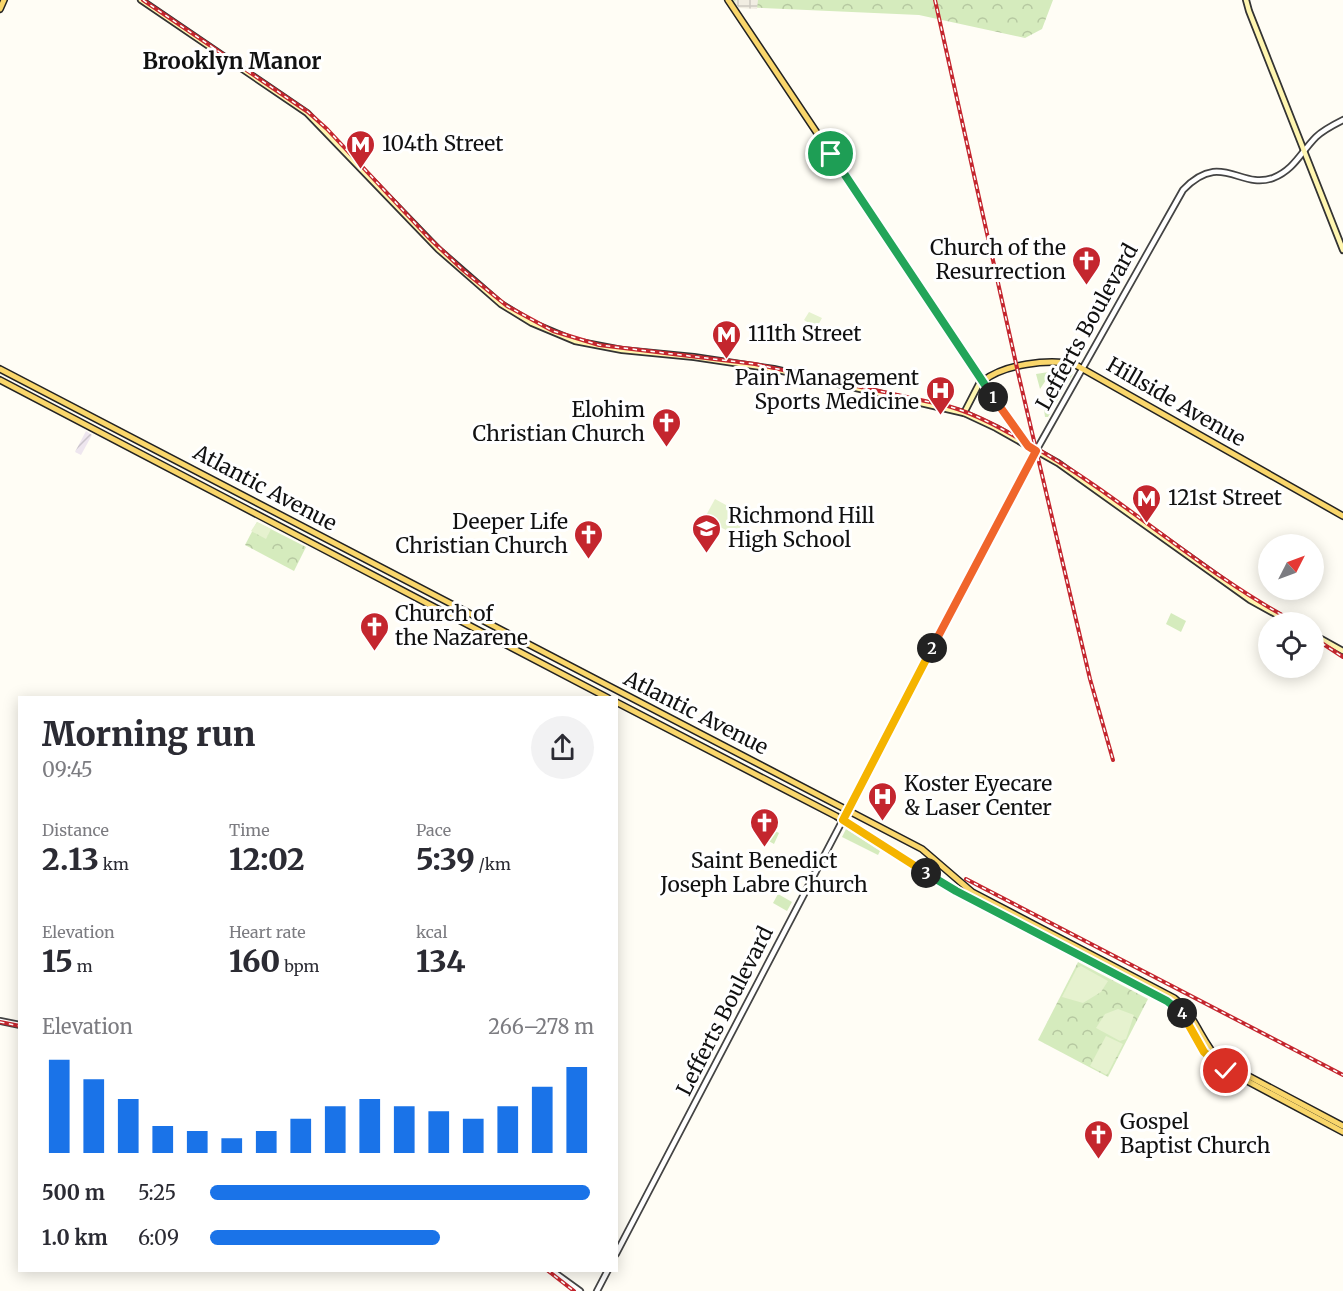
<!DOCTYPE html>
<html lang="en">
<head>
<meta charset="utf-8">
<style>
	body { margin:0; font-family:Merriweather,serif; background:#f2f2f3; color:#2b2b33; height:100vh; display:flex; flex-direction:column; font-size:22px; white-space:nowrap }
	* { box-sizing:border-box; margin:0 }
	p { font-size:20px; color:#7c7c81 }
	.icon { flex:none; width:33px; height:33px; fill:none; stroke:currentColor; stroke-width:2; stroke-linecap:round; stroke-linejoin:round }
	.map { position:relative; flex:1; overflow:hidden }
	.drawer { position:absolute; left:18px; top:696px; width:600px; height:576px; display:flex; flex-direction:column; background:#fff; border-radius:0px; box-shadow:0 3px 15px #0003 }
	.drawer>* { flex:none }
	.needle { width:39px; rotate:48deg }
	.fabs { position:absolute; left:1258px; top:534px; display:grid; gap:12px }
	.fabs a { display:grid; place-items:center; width:66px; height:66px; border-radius:50%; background:#fff; box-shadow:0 3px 15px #0003; font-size:30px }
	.pin { position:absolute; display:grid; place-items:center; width:51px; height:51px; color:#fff; margin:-26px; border:3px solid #fff; border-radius:50%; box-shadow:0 2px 6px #0007 }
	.km { position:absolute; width:30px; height:30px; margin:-15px; border-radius:50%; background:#222; color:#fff; font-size:16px; line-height:30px; text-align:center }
	.round { display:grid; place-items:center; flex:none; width:63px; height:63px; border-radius:32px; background:#f2f2f3 }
	.headline { display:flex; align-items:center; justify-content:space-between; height:102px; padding:0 24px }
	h1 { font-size:33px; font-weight:800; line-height:45px }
	.stats { display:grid; grid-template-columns:repeat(3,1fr); gap:9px; height:102px; padding:6px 24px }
	.stats div { display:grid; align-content:center }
	.stats b { font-size:30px; font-weight:800 }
	.stats small { font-size:16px; font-weight:400 }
	.stats p { font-size:16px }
	.chart { height:168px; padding:12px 24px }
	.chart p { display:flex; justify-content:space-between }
	.chart svg { width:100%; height:108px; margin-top:6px; stroke:#1a73e8; stroke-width:6 }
	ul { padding:0 24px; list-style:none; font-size:20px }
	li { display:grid; grid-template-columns:96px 72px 1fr; align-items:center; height:45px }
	li i { height:15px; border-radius:8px; background:#1a73e8 }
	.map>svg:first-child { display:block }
</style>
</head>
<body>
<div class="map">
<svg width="1343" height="1291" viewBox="0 0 1343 1291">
	<defs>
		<pattern id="industrial-furrows" width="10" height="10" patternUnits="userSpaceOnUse" patternTransform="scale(1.5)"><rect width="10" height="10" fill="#eee6ef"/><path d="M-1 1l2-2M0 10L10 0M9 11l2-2" fill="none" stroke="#cbc4cc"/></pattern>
		<pattern id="park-crowns" width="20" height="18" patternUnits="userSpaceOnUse" patternTransform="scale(1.5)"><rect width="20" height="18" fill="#d5ebbd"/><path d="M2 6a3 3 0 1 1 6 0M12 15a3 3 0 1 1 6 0" fill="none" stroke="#b6c8a1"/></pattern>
		<pattern id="plaza-grid" width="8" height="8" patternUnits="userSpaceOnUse" patternTransform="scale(1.5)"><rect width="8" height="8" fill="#f1ede2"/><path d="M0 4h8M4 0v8" fill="none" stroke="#cecac1"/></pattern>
	</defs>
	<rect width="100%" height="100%" fill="#fffdf5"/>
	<!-- industrial -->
	<path fill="url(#industrial-furrows)" d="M86,431l6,4 -11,20 -6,-3z"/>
	<!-- grass -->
	<g fill="#d5ebbd">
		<path d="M1055,371l-4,11 -5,-2 -6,9 -4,-15z"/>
		<path d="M1060,371l13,3 -8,13 -9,-5z"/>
		<path d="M1059,387l5,2 -16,28h-3l-2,-15 6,4z"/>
		<path d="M1171,613l15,8 -5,11 -15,-8z"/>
		<path d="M761,824l18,9 -5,11 -18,-10z"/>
		<path d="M778,894l14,8 -5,9 -14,-8z"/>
	</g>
	<!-- park -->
	<g fill="url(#park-crowns)">
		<path d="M723,0h330l-11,29 -17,9 -106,-23 -179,-8z"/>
		<path d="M257,522l49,25 -12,24 -49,-26z"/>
		<path d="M846,829l34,22 -2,4 -36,-18z"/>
		<path d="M1078,962l70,37 -40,78 -70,-37z"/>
	</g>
	<!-- pitch -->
	<g fill="#e6f2cf">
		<path d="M809,312l13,6 -5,9 -2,-1 -1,3 -7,-3 2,-3 -5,-3z"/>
		<path d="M715,499l31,17 -10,19 -32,-16z"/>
		<path d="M257,522l14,7 -5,10 -15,-8z"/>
		<path d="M1081,966l27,15 -7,11 -18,11 -21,-6 15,-29z"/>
		<path d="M1118,1009l16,6 -8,24 -6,2 -24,-13 9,-14z"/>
		<path d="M1106,1036l17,8 -16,31 -17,-9z"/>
	</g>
	<!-- plaza -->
	<path fill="url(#plaza-grid)" d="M736,0h22l-1,9 -18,-1 -5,-6z"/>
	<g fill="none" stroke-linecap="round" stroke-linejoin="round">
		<defs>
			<g id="tertiary">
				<path d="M0,1021l20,4"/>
				<path d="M616,1254l416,-796 151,-268c38,-40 57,0 90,-12 21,-8 28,-26 43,-41 7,-7 17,-12 27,-17"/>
				<path d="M551,1270l29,21"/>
				<path d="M597,1291l11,-21"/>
			</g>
			<g id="secondary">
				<path d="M141,0l166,113 131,136 63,55 31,19 43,18 47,9 72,7 80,12 190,44 32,15 62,35 192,137 40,22"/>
				<path d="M1246,0l3,11 94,239"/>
				<path d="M964,413l15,-29 4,-3 44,64"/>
				<path d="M1314,635l29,16"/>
			</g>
			<g id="primary">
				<path d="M728,0l255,381c22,-17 64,-22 91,-17l269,152"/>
				<path d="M0,9l4,-9"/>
				<path d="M0,369l922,480 50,43 202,106c22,17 27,44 46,63l123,65"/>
				<path d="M0,380l608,318"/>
				<path d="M616,702l220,114 120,75 215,112c22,16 27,45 48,63l124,66"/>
			</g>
		</defs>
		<!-- tertiary casing -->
		<use href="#tertiary" stroke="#444" stroke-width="8"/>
		<!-- secondary casing -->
		<use href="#secondary" stroke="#333" stroke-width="8"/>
		<!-- primary casing -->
		<use href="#primary" stroke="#222" stroke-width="8"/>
		<!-- tertiary -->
		<use href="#tertiary" stroke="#fff" stroke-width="4.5"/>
		<!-- secondary -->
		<use href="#secondary" stroke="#fff6b0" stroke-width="4.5"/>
		<!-- primary -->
		<use href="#primary" stroke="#f9d66b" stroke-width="5"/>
		<defs>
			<g id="rail">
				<path d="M143,0l165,112 19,17 101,108 36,34 43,35 46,25 46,14 156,19 193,42c31,9 58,25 86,41 91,52 168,126 261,175"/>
				<path d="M935,0l84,377 71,302 23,81"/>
				<path d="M1314,638l29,19"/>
				<path d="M966,879l377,196"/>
				<path d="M0,1022l20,4"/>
				<path d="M547,1270l27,21"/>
			</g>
		</defs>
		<!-- rail casing -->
		<use href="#rail" stroke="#c4262e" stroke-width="4"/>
		<!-- rail -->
		<use href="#rail" stroke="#fff" stroke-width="1.5" stroke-dasharray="4.5" stroke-linecap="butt"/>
	</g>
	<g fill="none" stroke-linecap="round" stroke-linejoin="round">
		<defs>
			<path id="split-1" d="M831,154l162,243"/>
			<path id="split-2" d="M932,648l104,-197 -8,-5 -35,-49"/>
			<path id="split-3" d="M926,873l-83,-53 89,-172"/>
			<path id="split-4" d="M926,873l30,18 211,110 15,12"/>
			<path id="split-5" d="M1182,1013l22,39 22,19"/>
		</defs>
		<!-- split-1 casing -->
		<use href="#split-1" stroke="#fff" stroke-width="12"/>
		<!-- split-2 casing -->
		<use href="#split-2" stroke="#fff" stroke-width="12"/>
		<!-- split-3 casing -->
		<use href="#split-3" stroke="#fff" stroke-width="12"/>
		<!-- split-4 casing -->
		<use href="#split-4" stroke="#fff" stroke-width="12"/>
		<!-- split-5 casing -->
		<use href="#split-5" stroke="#fff" stroke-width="12"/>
		<!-- split-1 -->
		<use href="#split-1" stroke="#22a559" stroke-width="8"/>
		<!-- split-2 -->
		<use href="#split-2" stroke="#f0652b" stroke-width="8"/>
		<!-- split-3 -->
		<use href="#split-3" stroke="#f5b400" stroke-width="8"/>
		<!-- split-4 -->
		<use href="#split-4" stroke="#22a559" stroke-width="8"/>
		<!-- split-5 -->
		<use href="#split-5" stroke="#f5b400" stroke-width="8"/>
	</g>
	<!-- icons -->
	<defs>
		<symbol id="metro-pin" viewBox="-11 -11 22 30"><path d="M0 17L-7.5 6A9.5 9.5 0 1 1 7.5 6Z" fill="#c4262e" stroke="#fff"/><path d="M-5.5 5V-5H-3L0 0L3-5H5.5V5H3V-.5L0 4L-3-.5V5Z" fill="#fff"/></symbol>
		<symbol id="church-pin" viewBox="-11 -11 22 30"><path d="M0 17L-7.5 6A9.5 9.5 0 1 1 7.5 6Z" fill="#c4262e" stroke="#fff"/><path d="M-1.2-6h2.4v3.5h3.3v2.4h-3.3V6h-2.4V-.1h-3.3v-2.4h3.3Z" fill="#fff"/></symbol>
		<symbol id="hospital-pin" viewBox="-11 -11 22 30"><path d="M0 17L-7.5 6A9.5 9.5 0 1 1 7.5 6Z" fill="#c4262e" stroke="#fff"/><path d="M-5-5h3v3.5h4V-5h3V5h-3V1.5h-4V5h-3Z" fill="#fff"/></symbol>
		<symbol id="school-pin" viewBox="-11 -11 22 30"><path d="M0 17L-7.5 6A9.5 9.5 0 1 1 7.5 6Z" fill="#c4262e" stroke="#fff"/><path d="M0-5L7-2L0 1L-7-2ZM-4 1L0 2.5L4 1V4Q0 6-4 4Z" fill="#fff"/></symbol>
	</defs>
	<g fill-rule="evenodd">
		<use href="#metro-pin" x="344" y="128" width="33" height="45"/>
		<use href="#church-pin" x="1070" y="244" width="33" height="45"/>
		<use href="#metro-pin" x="710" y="318" width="33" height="45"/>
		<use href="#hospital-pin" x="924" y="374" width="33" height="45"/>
		<use href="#church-pin" x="650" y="406" width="33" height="45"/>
		<use href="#metro-pin" x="1130" y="482" width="33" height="45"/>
		<use href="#school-pin" x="690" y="512" width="33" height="45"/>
		<use href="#church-pin" x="572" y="518" width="33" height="45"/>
		<use href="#church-pin" x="358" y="610" width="33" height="45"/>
		<use href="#hospital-pin" x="866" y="780" width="33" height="45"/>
		<use href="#church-pin" x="748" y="806" width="33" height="45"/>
		<use href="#church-pin" x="1082" y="1118" width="33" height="45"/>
	</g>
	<g text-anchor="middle" stroke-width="6" stroke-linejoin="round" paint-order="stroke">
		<!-- poi labels -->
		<g font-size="21" fill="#111" stroke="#fff" text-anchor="start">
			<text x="382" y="151">104th Street</text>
			<text x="1066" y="255" text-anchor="end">Church of the<tspan x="1066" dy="24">Resurrection</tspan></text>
			<text x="748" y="341">111th Street</text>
			<text x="919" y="385" text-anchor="end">Pain Management<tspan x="919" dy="24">Sports Medicine</tspan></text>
			<text x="645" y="417" text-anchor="end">Elohim<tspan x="645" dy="24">Christian Church</tspan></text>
			<text x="1168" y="505">121st Street</text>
			<text x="728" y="523">Richmond Hill<tspan x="728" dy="24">High School</tspan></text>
			<text x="568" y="529" text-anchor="end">Deeper Life<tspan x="568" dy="24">Christian Church</tspan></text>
			<text x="395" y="621">Church of<tspan x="395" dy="24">the Nazarene</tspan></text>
			<text x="904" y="791">Koster Eyecare<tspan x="904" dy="24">&amp; Laser Center</tspan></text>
			<text x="764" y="868" text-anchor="middle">Saint Benedict<tspan x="764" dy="24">Joseph Labre Church</tspan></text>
			<text x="1120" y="1129">Gospel<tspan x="1120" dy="24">Baptist Church</tspan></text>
		</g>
		<!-- street labels -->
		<g font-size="21" fill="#111" stroke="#fff">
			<text transform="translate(1087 327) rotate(-61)" y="7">Lefferts Boulevard</text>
			<text transform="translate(1176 402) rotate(30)" y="7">Hillside Avenue</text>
			<text transform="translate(265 488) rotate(28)" y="7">Atlantic Avenue</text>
			<text transform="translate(696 713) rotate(27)" y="7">Atlantic Avenue</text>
			<text transform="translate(725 1011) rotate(-63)" y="7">Lefferts Boulevard</text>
		</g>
		<!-- neighbourhood labels -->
		<g font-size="22" font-weight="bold" fill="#111" stroke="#fff">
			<text x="232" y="69">Brooklyn Manor</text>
		</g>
	</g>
</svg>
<div class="fabs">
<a><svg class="needle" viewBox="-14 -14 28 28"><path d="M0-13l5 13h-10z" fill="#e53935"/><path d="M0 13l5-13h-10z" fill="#7c7c81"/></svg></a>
<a><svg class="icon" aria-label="locate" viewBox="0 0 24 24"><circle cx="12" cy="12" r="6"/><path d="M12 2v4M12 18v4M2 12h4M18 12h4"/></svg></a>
</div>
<div class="pin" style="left:831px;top:154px;background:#1e9e55"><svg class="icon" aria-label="arrive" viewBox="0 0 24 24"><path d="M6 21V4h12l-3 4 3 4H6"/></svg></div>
<div class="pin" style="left:1226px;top:1071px;background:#d93025"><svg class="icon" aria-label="check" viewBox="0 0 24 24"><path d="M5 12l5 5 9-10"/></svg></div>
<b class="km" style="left:993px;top:397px">1</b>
<b class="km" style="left:932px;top:648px">2</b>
<b class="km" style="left:926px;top:873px">3</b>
<b class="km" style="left:1182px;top:1013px">4</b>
<section class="drawer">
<div class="headline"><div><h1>Morning run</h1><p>09:45</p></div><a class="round"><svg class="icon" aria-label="share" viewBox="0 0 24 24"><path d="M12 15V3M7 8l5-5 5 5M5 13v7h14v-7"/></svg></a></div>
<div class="stats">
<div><p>Distance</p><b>2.13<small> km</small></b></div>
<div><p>Time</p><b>12:02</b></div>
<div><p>Pace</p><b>5:39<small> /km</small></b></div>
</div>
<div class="stats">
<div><p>Elevation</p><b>15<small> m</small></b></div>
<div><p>Heart rate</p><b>160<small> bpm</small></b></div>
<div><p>kcal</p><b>134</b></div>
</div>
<div class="chart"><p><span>Elevation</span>266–278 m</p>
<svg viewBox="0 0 160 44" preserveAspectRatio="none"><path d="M5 44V6M15 44V14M25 44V22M35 44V33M45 44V35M55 44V38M65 44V35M75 44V30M85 44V25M95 44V22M105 44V25M115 44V27M125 44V30M135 44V25M145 44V17M155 44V9"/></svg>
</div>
<ul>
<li><b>500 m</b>5:25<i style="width:99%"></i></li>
<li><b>1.0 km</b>6:09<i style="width:60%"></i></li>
</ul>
</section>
</div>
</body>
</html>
